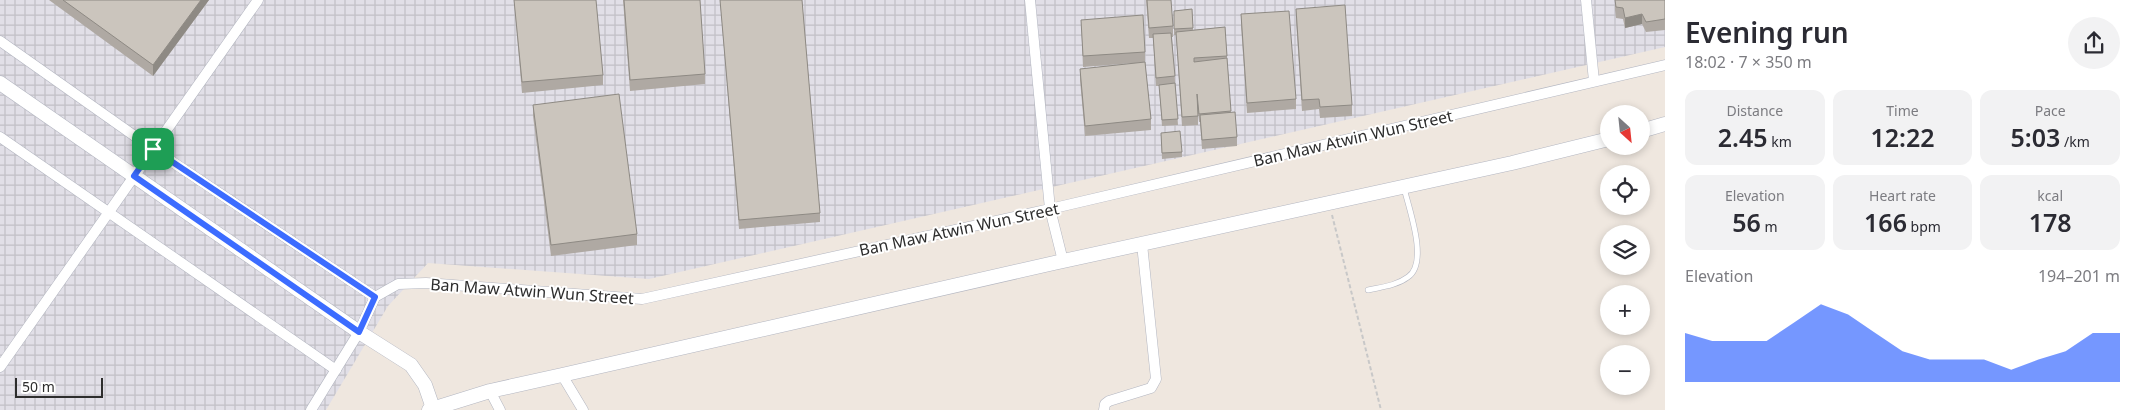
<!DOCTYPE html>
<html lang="en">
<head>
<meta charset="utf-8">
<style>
	body { margin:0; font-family:"Noto Sans",sans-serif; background:#f2f2f3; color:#2b2b33; height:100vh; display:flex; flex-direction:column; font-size:19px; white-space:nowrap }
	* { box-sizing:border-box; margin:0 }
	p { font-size:16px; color:#7c7c81 }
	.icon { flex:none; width:28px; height:28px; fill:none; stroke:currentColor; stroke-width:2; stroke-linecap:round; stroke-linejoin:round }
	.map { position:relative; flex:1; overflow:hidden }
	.sheet { display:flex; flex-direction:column; background:#fff; width:475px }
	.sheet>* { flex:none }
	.needle { width:32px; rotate:153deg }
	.buttons { position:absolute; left:1600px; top:105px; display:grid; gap:10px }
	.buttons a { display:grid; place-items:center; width:50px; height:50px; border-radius:50%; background:#fff; box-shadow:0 2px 8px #0003; font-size:25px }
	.scale { position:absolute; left:15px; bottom:12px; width:88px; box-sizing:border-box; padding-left:5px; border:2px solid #2d2d2d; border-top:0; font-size:14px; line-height:18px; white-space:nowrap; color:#2d2d2d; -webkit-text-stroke:4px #fff; paint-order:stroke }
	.pin { position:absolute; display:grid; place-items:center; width:42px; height:42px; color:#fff; margin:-21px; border-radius:10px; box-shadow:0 2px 8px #0006 }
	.round { display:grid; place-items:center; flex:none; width:52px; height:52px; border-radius:26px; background:#f2f2f3 }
	.summary { display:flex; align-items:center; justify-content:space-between; height:85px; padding:0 20px }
	h1 { font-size:28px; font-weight:600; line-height:38px }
	.stats { display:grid; grid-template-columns:repeat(3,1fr); gap:8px; height:85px; padding:5px 20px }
	.stats div { display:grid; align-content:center; border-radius:12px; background:#f2f2f3; text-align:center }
	.stats b { font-size:25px; font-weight:600 }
	.stats small { font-size:14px; font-weight:400 }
	.stats p { font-size:14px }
	.chart { height:140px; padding:10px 20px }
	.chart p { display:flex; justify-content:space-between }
	.chart svg { width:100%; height:90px; margin-top:5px; fill:#3c6cff; opacity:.7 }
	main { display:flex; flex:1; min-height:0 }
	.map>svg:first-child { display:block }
</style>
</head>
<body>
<main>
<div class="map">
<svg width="1665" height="410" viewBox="0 0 1665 410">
	<defs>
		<pattern id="industrial-grid" width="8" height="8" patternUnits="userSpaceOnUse" patternTransform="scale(1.25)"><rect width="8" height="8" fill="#e1dfe7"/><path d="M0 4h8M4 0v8" fill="none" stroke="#c1c0c6"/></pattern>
	</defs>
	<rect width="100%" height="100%" fill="#efe7df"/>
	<!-- industrial -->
	<path fill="url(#industrial-grid)" d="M0,0h1665v47l-1016,232 -221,-16 -40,43 -62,104h-326z"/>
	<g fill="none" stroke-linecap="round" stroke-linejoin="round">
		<defs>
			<path id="lane" d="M1368,290c13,-3 28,-4 40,-13 21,-14 1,-68 -4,-89"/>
			<g id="street">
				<path d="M1030,0l20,209 13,52"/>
				<path d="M1586,0l8,81"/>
				<path d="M0,41l153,108 222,148"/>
				<path d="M0,137l336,233"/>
				<path d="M0,367l258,-367"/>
				<path d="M562,375l21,35"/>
				<path d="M490,391l10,19"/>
				<path d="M311,410l48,-78 16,-35 23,-13 28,-1 216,16 408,-90 615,-144"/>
				<path d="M1104,410l1,-6 4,-3 42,-13 5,-9 -14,-135"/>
			</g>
			<g id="secondary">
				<path d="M0,83l359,249 52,33 14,20 8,23"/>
				<path d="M1641,131l24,-7"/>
				<path d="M429,410l61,-19 72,-16 492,-112 458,-100 97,-24"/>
			</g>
		</defs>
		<!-- lane casing -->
		<use href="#lane" stroke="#b3b6c1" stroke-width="6"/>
		<!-- street casing -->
		<use href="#street" stroke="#b3b6c1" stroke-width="11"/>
		<!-- secondary casing -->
		<use href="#secondary" stroke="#b3b6c1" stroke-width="15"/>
		<!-- path -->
		<path stroke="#c8c8c8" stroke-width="2" stroke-dasharray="4 2.5" stroke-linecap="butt" d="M1332,215l49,195"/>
		<!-- lane -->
		<use href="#lane" stroke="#fff" stroke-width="5"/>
		<!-- street -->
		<use href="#street" stroke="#fff" stroke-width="10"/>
		<!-- secondary -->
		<use href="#secondary" stroke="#fff" stroke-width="14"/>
	</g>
	<!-- wall -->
	<g fill="#afa9a3">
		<path d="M49,0h160l-56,76z"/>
		<path d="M514,0h82l7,75v10l-81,8z"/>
		<path d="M623,0h77l5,74v10l-75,7z"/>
		<path d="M720,0h82l18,213v9l-81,7z"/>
		<path d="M1146,0h25l2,26v11h-1l6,88 -16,1 -3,-40h-3l-3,-48h-4z"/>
		<path d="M1615,0h50v30l-19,2 -4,-8 -17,4 -2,-9 -7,-1 -1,-8z"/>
		<path d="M1192,9l1,21 32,-3 6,86 6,24v9l-35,3 -2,-27h-1l-1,-10v13l-16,1 -6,-91h-2v-24z"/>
		<path d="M1296,9l56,96v11l-32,2 -1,-9 -17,2 -6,-91z"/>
		<path d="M1241,14l55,85v10l-49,4 -6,-88z"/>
		<path d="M1081,20l64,32v10l6,57v11l-66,6 -5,-56v-11l54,-6 -51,4z"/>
		<path d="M533,105l104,129v11l-86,11 -18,-140z"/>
		<path d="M1161,133l21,19v5l-20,2z"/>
	</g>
	<!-- shaded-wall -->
	<g fill="#8e8a84">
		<path d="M201,0h8l-56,76v-11z"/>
		<path d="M1642,14v10l-17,4v-10z"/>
	</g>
	<!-- building -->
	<g fill="#cbc5bd" stroke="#8e8a84">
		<path d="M63,0h138l-48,65z"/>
		<path d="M514,0h82l7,75 -81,7z"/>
		<path d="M624,0h76l5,74 -75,6z"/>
		<path d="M720,0h82l18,213 -81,7z"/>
		<path d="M1147,0h24l2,26 -24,2z"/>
		<path d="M1615,0h50v19l-19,3 -4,-8 -17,4 -2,-10 -7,-1z"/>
		<path d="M1345,5l7,100 -32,2 -1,-8 -17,1 -6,-91z"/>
		<path d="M1192,9l1,19 -19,1v-18z"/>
		<path d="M1289,11l7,88 -49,4 -6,-89z"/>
		<path d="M1143,15l2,37 -62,4 -2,-36z"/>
		<path d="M1225,27l2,29 -33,2v4l33,-4 4,53 -32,3 -2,-20 1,22 -16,1 -6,-85z"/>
		<path d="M1171,33l4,43 -19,2 -3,-44z"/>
		<path d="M1145,62l6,57 -66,7 -5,-57z"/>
		<path d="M1175,83l3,36 -16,1 -3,-35z"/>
		<path d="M619,94l18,140 -86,11 -18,-140z"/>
		<path d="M1235,112l2,25 -35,3 -2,-25z"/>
		<path d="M1180,131l2,21 -20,1 -1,-20z"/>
	</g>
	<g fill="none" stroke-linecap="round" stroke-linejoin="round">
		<defs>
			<path id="route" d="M153,149l222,148 -16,35 -225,-156z"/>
		</defs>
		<!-- route casing -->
		<use href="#route" stroke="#fff" stroke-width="10"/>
		<!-- route -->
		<use href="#route" stroke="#3c6cff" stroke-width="6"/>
	</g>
	<g text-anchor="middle" stroke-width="4" stroke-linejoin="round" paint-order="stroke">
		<!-- street labels -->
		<g font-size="16" fill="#2d2d2d" stroke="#fff">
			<text transform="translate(1353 138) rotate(-13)" y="6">Ban Maw Atwin Wun Street</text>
			<text transform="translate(959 229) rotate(-12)" y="6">Ban Maw Atwin Wun Street</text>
			<text transform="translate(532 291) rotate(4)" y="6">Ban Maw Atwin Wun Street</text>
		</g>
	</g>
</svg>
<div class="buttons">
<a><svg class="needle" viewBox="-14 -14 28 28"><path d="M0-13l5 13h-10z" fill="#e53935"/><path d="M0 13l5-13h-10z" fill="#7c7c81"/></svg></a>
<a><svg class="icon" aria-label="locate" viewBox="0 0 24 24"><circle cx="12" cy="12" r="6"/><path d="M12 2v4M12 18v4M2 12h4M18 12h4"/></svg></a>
<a><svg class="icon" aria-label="layers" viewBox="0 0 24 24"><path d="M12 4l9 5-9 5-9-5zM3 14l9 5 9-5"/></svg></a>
<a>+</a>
<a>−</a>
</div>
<div class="scale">50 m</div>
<div class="pin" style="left:153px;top:149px;background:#1e9e55"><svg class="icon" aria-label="arrive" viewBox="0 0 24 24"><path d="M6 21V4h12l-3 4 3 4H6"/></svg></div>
</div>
<section class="sheet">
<div class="summary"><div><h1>Evening run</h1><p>18:02 · 7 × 350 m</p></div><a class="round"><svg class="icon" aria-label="share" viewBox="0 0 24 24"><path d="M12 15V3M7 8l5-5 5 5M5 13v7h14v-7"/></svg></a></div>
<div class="stats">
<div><p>Distance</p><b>2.45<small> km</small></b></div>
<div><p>Time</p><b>12:22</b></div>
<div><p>Pace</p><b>5:03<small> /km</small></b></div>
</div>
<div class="stats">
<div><p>Elevation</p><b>56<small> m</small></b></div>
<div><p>Heart rate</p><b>166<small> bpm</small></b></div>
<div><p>kcal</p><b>178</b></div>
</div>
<div class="chart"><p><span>Elevation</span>194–201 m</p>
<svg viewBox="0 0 160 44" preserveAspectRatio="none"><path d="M0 44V20L10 24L20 24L30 24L40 15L50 6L60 11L70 20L80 29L90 33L100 33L110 33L120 38L130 33L140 29L150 20L160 20V44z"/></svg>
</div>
</section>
</main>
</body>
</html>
